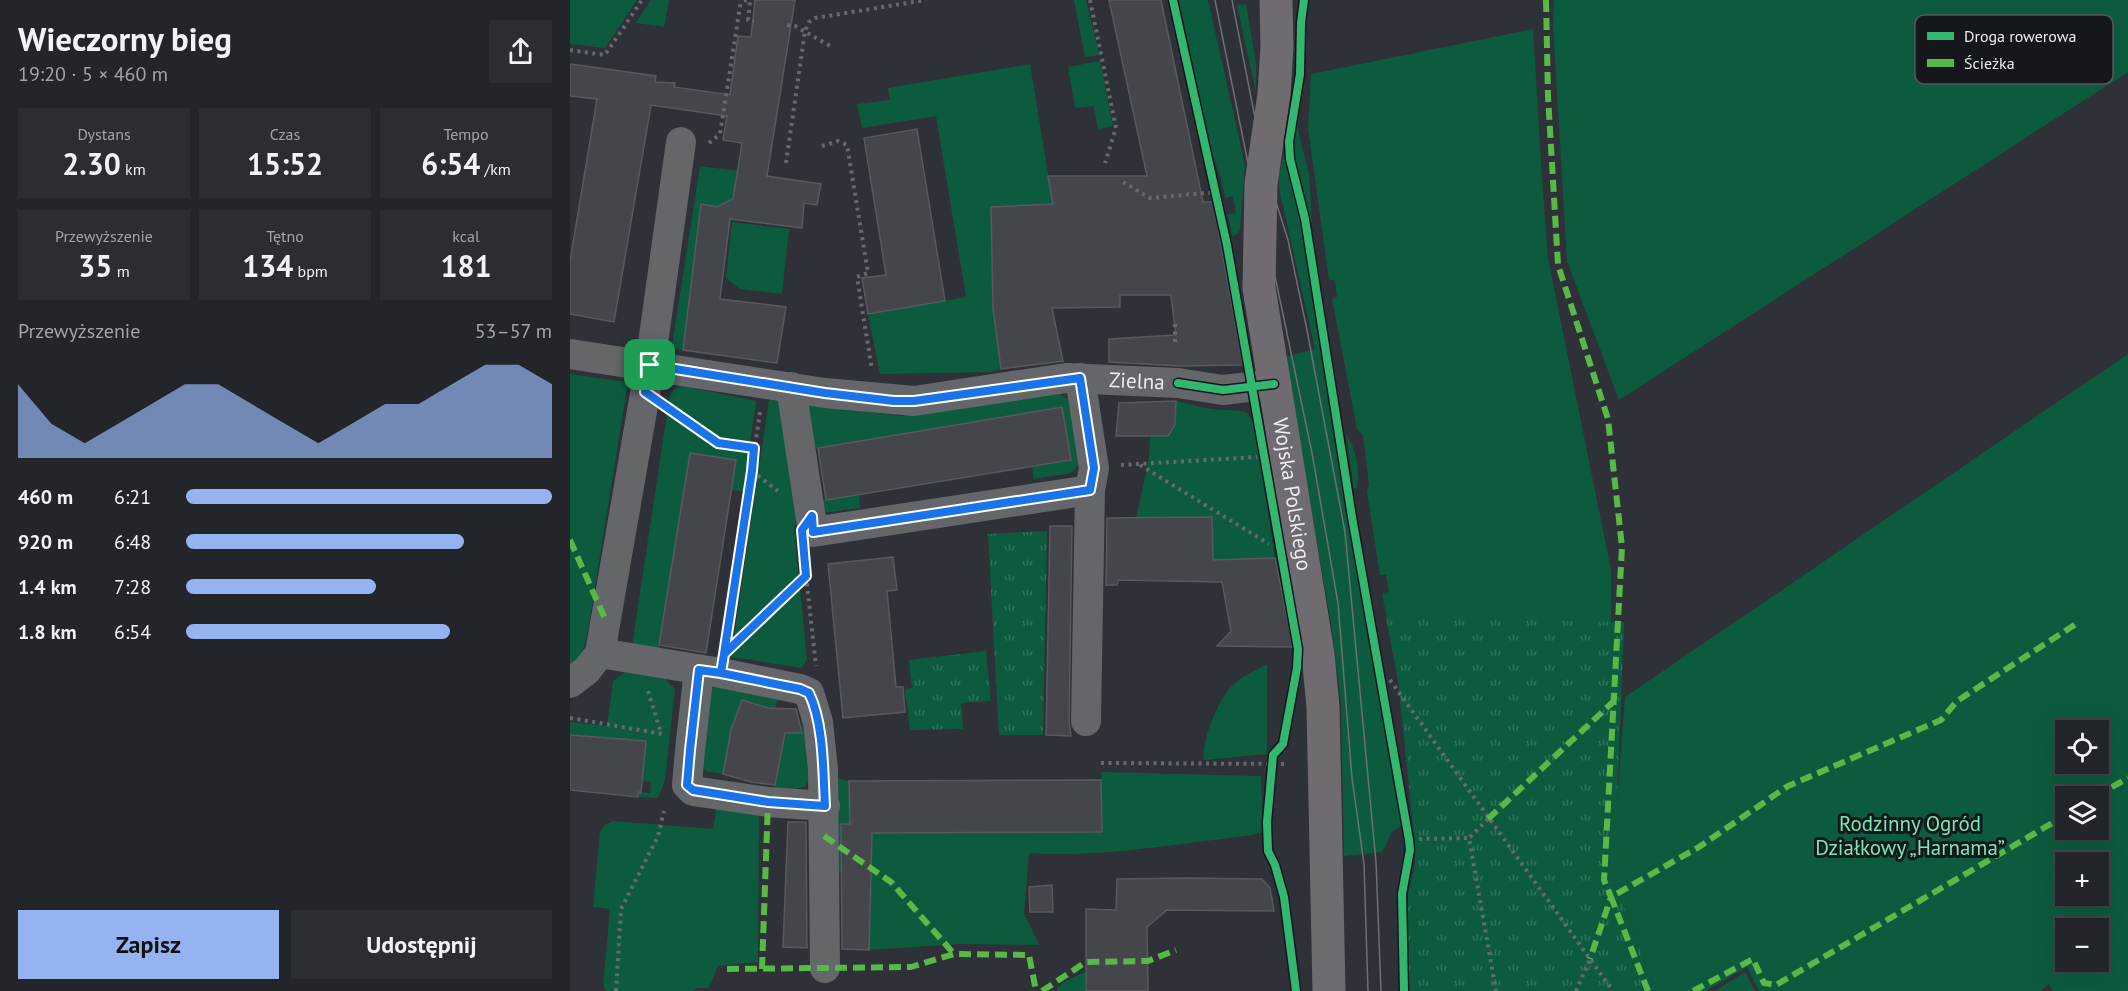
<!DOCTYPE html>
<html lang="pl">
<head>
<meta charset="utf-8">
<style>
	body { margin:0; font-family:"PT Sans",sans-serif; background:#2a2d32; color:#f1f3f6; height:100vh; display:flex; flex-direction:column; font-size:22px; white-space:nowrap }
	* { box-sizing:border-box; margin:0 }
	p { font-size:20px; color:#a2a5a8 }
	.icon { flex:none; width:33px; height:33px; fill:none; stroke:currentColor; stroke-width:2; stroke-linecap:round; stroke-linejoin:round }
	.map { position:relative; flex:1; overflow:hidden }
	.sheet { display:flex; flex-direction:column; background:#22252a; width:570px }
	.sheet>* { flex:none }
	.controls { position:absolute; left:1485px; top:720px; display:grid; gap:12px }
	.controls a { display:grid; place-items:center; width:54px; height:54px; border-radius:0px; background:#22252a; box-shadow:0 6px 24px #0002,0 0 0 2px #3f4247; font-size:30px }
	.pin { position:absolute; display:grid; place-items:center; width:51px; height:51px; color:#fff; margin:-26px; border-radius:12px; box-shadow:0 3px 9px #0006 }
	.round { display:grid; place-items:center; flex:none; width:63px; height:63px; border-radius:0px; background:#2a2d32 }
	.headline { display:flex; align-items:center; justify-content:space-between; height:102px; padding:0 18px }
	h1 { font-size:33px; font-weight:600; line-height:45px }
	.metrics { display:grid; grid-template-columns:repeat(3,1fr); gap:9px; height:102px; padding:6px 18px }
	.metrics div { display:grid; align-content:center; border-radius:0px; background:#2a2d32; text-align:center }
	.metrics b { font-size:30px; font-weight:600 }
	.metrics small { font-size:16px; font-weight:400 }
	.metrics p { font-size:16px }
	.chart { height:168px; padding:12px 18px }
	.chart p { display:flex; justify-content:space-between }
	.chart svg { width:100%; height:108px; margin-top:6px; fill:#95b2f1; opacity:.7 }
	.cta { display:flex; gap:12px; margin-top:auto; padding:12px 18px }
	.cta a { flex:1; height:69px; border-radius:0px; background:#95b2f1; color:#111; font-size:24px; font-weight:600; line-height:69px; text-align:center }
	.cta a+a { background:#2a2d32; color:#f1f3f6 }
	ul { padding:0 18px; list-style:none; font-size:20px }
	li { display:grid; grid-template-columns:96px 72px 1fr; align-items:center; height:45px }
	li i { height:15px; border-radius:8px; background:#95b2f1 }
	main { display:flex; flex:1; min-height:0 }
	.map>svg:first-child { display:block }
</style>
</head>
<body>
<main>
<section class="sheet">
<div class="headline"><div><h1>Wieczorny bieg</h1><p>19:20 · 5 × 460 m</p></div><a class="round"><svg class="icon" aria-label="share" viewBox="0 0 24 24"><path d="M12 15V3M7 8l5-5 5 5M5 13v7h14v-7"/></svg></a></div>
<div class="metrics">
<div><p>Dystans</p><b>2.30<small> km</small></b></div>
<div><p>Czas</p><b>15:52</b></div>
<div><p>Tempo</p><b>6:54<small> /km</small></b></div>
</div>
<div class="metrics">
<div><p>Przewyższenie</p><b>35<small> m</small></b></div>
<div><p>Tętno</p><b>134<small> bpm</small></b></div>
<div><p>kcal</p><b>181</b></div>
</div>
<div class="chart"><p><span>Przewyższenie</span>53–57 m</p>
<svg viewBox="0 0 160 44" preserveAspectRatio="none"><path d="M0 44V14L10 30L20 38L30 30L40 22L50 14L60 14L70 22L80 30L90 38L100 30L110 22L120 22L130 14L140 6L150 6L160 14V44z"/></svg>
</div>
<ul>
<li><b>460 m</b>6:21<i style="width:100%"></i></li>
<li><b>920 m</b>6:48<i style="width:76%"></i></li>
<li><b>1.4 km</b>7:28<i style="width:52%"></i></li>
<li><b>1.8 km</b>6:54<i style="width:72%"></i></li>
</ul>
<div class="cta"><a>Zapisz</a><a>Udostępnij</a></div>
</section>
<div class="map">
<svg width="1558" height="991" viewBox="0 0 1558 991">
	<defs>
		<pattern id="park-tufts" width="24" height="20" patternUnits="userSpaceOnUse" patternTransform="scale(1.5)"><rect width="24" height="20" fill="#0d5b3f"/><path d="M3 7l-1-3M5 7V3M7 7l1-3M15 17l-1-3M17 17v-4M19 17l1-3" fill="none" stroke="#30735b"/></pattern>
	</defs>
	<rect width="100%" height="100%" fill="#2e3138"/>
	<!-- green -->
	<g fill="#0d5b3f" fill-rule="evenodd">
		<path d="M0,0h67l-32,48 -35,-4z"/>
		<path d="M81,0h18l-5,27 -28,-4z"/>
		<path d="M504,0h12l13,55 -14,2z"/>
		<path d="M609,0h29l37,165 -5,64 -2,4 -6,4 -4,-23 8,-1 -3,-17 -8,2 -3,-16 -11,-31z"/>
		<path d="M984,0h574v72l-509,328 -52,-139 -14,-235z"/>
		<path d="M676,4l10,60v29l-19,-88z"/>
		<path d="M963,29l9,150 6,79 63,312v52l-13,259 -200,-201 -16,-87 7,-1 -3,-17h-6l-13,-83 2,-8 -6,-49 -6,-6 -25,-130 5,-2 -2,-17h-6l-21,-152 3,-54z"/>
		<path d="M530,61l13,65 -15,3 -4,-23 -19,2 -7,-41z"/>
		<path d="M460,64l23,140 -62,3 2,101 8,61 -10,3 -111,2 -12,-60 98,-17 -30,-181 -74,12 -5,-24 33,-4 -2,-12z"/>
		<path d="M727,110l1,20 11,44 3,48h-2l-17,-71z"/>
		<path d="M714,153l16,65 75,456 27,151 -10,7 -10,20 -38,4 -3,-152 -9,-75 -47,-272 30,-8 -36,-161v-13z"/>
		<path d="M130,166l38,5 -6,38 -31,-4 -18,145 -10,-1 -1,-3z"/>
		<path d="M162,222l57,7 -7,65 -42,-5 -14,-11z"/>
		<path d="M1558,354v637h-75l-4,-7 -9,7h-281l-12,-24 -41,24h-50l-42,-110 1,-52 10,-132zM1496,730h32v34h-32zM1496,796h32v34h-32zM1496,862h32v34h-32zM1496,928h32v34h-32z"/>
		<path d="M0,374l58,8 -39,242c-3,14 -5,35 -19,42z"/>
		<path d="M112,386l74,15 -6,42 -30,-4 -52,-35c2,-11 4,-15 14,-18z"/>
		<path d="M490,394l8,6 11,64 -8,9 -37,6 -2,-12 39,-7 -9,-53 -249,42 9,51 37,-5 1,13 -38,5 -17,-108 97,11z"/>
		<path d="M199,400l15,1 16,114 -6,12 13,132 -5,9 -71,-11z"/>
		<path d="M606,401l35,8 32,2 5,3 6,10 21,134 -62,2 -77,-42 13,-59 1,-23h18l7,-11z"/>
		<path d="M97,414l49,33 34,6 -6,39 -12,-2 4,-30 -46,-7 -31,196 -27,-3z"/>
		<path d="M776,434c10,15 14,35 11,53l-3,2z"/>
		<path d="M697,664v90l-63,6c-3,-19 14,-59 27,-73 10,-11 24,-16 36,-23z"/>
		<path d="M56,672l38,6 11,11 -10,91 -7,18 -20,-1v-5l12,1 1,-11 -12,-1 4,-5 3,-35 -28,-2 -39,2v-6l-9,-1v-12l37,4 6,-45z"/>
		<path d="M148,685l61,10 -5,16 -32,-11 -11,30 -8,44 -15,-2 -8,-7 10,-75z"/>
		<path d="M231,709l9,67 -4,10 -10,3 -22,-1 11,-55h17z"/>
		<path d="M531,772l160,4 2,56 -17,4c-72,8 -145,22 -217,17l-5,60 15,32 -80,-1 -90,6 2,-76 -34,-1 -1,-95 13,3 1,52 252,-1z"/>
		<path d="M147,806l42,9 -1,147 -40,4 -9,22h-13l-3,3h-87l-3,-6 7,-76 -17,-2 7,-75 5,-7 8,-4 100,8z"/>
		<path d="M516,971v20h-29v-3l9,-7z"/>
		<path d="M1175,972l10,19h-40z"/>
	</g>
	<!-- park -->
	<g fill="url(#park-tufts)">
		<path d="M477,531l-4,204h-44l-11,-201z"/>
		<path d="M816,617l238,5 -10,259 42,110h-247l-3,-89 9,-37v-21l-17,-164z"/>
		<path d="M416,651l5,50 -30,2 2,26 -53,1 -5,-41 7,-1 -3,-28z"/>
	</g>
	<!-- building -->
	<g fill="#45464c" stroke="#57595e" stroke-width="1.5">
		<path d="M185,0h40l-28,176 54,8 -4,21 -13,-2 -2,25 -72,-9 -10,80 66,8 -9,56 -94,-13 18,-146 16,3 16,-8 9,-56 -19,-3 4,-24 -76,-11 -37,217 -44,-8v-53l27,-162 -27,-3v-32l86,12 -1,6 20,1 -1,4 56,8 8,-59 13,1z"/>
		<path d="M539,0h52l42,202h10l30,163 -64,1 -70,-4v-23l67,-4 -5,-40h-51v12l-68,1 11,53 -62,8 -8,-61 -2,-101 62,-3 -5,-28h99z"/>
		<path d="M347,129l28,172 -77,13 -6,-36 24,-3 -22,-137z"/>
		<path d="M606,401l-1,24 -7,11h-52l3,-33z"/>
		<path d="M492,407l9,53 -245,40 -8,-52z"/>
		<path d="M120,453l46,7 -30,193 -47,-8z"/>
		<path d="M642,517l1,43 62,-2 18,89 -76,-1 14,-15 -9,-49 -104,-2 -1,5h-11l1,-67z"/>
		<path d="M480,526h22l-3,195 2,15 -25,-1z"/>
		<path d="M323,557l4,33 -10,1 9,96h7l2,25 -62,6 -15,-154z"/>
		<path d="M172,700l26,8 28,1 6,24h-17l-10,52 -24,-3 -28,-8 8,-44z"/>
		<path d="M0,735l76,6 -5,52 -3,-1v5l-68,-7z"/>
		<path d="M531,780l1,52 -230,1 -3,117 -27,-1 -1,-125h9l-1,-43z"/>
		<path d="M218,822h18l1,126 -24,-1z"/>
		<path d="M619,878l73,1 8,9 4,23 -107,-1 -20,17 1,64h-62v-82l30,1 1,-31z"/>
		<path d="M482,885l1,27h-23l-1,-25z"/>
	</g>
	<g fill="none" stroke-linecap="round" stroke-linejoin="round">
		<!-- path -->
		<g stroke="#66686e" stroke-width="4" stroke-dasharray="3 4.5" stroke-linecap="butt">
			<path d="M174,0l6,1 -2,19 6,1"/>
			<path d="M520,0l26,128 -11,35"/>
			<path d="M217,25l8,1 37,21"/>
			<path d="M0,50l35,5 37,-55"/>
			<path d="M139,143l11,-9 21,-134"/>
			<path d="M252,146l16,-5 9,4 21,128 -11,4 15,93"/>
			<path d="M216,163l19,-132 4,-9 6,-4 111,-18"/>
			<path d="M553,182l27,16 66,-6"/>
			<path d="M605,342v-20"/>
			<path d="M100,410l48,33 36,5"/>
			<path d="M551,465l136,-8"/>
			<path d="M570,465l129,79"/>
			<path d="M182,471l26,20"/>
			<path d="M236,576l10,90"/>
			<path d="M156,645l34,-233"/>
			<path d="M162,647l74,-71 -1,-19"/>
			<path d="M820,680l223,311"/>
			<path d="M78,691l13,42"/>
			<path d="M0,718l93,16"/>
			<path d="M531,763l184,1"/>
			<path d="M918,819l-19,19 27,153"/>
			<path d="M849,839l50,-1"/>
			<path d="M46,991l5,-82 37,-73 6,-25"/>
			<path d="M1006,991l14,-32"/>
		</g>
		<!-- minor -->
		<g stroke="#64666a" stroke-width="30">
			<path id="s1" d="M0,354l255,39 89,8 152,-23 112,5 45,7 51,-6"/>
			<path d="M221,387l22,145 277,-42 4,-22 -14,-90"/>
			<path d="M30,653l121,20 79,16 9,4 9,29 5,47 2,199"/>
			<path d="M129,670l-9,80 -3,35 6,6 75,11 57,4"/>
			<path d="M0,683l17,-13 13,-17 50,-288 31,-223"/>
			<path d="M516,721l4,-231"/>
		</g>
		<!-- major -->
		<path stroke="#706b71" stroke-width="33" id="s2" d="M706,0l1,47 -3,47 -13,90 -2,104 59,366 5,53 6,284"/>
		<!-- tram -->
		<g stroke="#6d6f74" stroke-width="1.5">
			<path d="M645,0l34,168 13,46 50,239 26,150 14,175 12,86 4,127"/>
			<path d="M662,0l32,164 24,76 19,90 38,202 31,330 5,129"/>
		</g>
		<!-- quiet -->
		<g stroke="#58b947" stroke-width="6" stroke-dasharray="12 6" stroke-linecap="butt">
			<path d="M976,0l2,96 10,169 50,154 14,128 -18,333 7,17 -21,62"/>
			<path d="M0,540l36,81"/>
			<path d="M1526,796l32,-18"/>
			<path d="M918,819l126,-118"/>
			<path d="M254,836l67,46 63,72"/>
			<path d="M157,969l184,-2 43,-13 75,1 7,36"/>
			<path d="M192,969l6,-167"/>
			<path d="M472,991l44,-29 62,-1 28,-11"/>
			<path d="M1078,991l-37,-94 88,-50 89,-61 153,-66 16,-19 122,-79"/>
			<path d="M1123,991l60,-32 11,24 12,2 290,-170"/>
		</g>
		<defs>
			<g id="cycleway">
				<path d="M603,0l54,245 71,404 -1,19 -14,76 -10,11 -6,67 1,29 7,14 9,32 12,94"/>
				<path d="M734,0l-3,23 -1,51 -11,68 1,17 15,60 47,298 57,323 1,10 -8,44 2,97"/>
				<path d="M608,383l45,7 51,-6"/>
			</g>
		</defs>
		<!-- cycleway casing -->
		<use href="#cycleway" stroke="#15171c" stroke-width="11"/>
		<!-- cycleway -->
		<use href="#cycleway" stroke="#33b770" stroke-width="8"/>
	</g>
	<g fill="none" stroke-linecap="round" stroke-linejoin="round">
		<defs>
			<path id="route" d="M80,365l-5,27 73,51 36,5 -2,23 -28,183 -3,19 -22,-3 -9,80 -3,35 6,5 75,12 57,4c-2,-35 -1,-82 -16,-113l-9,-4 -79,-16 3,-19 82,-78 -4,-46 10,-14 1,16 277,-42 4,-22 -14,-90 -166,23h-20l-69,-8 -175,-28"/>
		</defs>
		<!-- route casing -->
		<use href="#route" stroke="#fff" stroke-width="12"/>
		<!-- route -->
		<use href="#route" stroke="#1a73e8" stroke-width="8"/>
	</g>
	<g text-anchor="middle" stroke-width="6" stroke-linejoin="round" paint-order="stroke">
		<!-- street labels -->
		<g font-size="21" fill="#e9ecf4" stroke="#15171c">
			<text dy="7" stroke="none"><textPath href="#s1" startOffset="572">Zielna</textPath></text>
			<text dy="7" stroke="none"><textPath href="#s2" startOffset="498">Wojska Polskiego</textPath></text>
		</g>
		<!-- park labels -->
		<g font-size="21" fill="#73ebb1" stroke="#15171c">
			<text x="1340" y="831">Rodzinny Ogród<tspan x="1340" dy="24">Działkowy „Harnama”</tspan></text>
		</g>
	</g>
	<!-- legend -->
	<rect x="1345" y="15" width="198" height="69" rx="9" fill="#15171c" stroke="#55575d" stroke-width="1.5"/>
	<rect x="1357" y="32" width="27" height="8" fill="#33b770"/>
	<rect x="1357" y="59" width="27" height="8" fill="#58b947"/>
	<g font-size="16" fill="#e9ecf4">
		<text x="1394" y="42">Droga rowerowa</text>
		<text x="1394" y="69">Ścieżka</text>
	</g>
</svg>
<div class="controls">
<a><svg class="icon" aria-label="locate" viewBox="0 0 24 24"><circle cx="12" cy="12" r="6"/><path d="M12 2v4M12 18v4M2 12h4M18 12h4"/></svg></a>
<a><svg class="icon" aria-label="layers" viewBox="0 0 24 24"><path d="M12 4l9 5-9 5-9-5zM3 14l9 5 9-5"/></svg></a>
<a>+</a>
<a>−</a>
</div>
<div class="pin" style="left:80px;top:365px;background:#1e9e55"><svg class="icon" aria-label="arrive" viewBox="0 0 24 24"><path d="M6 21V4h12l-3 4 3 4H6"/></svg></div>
</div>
</main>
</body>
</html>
